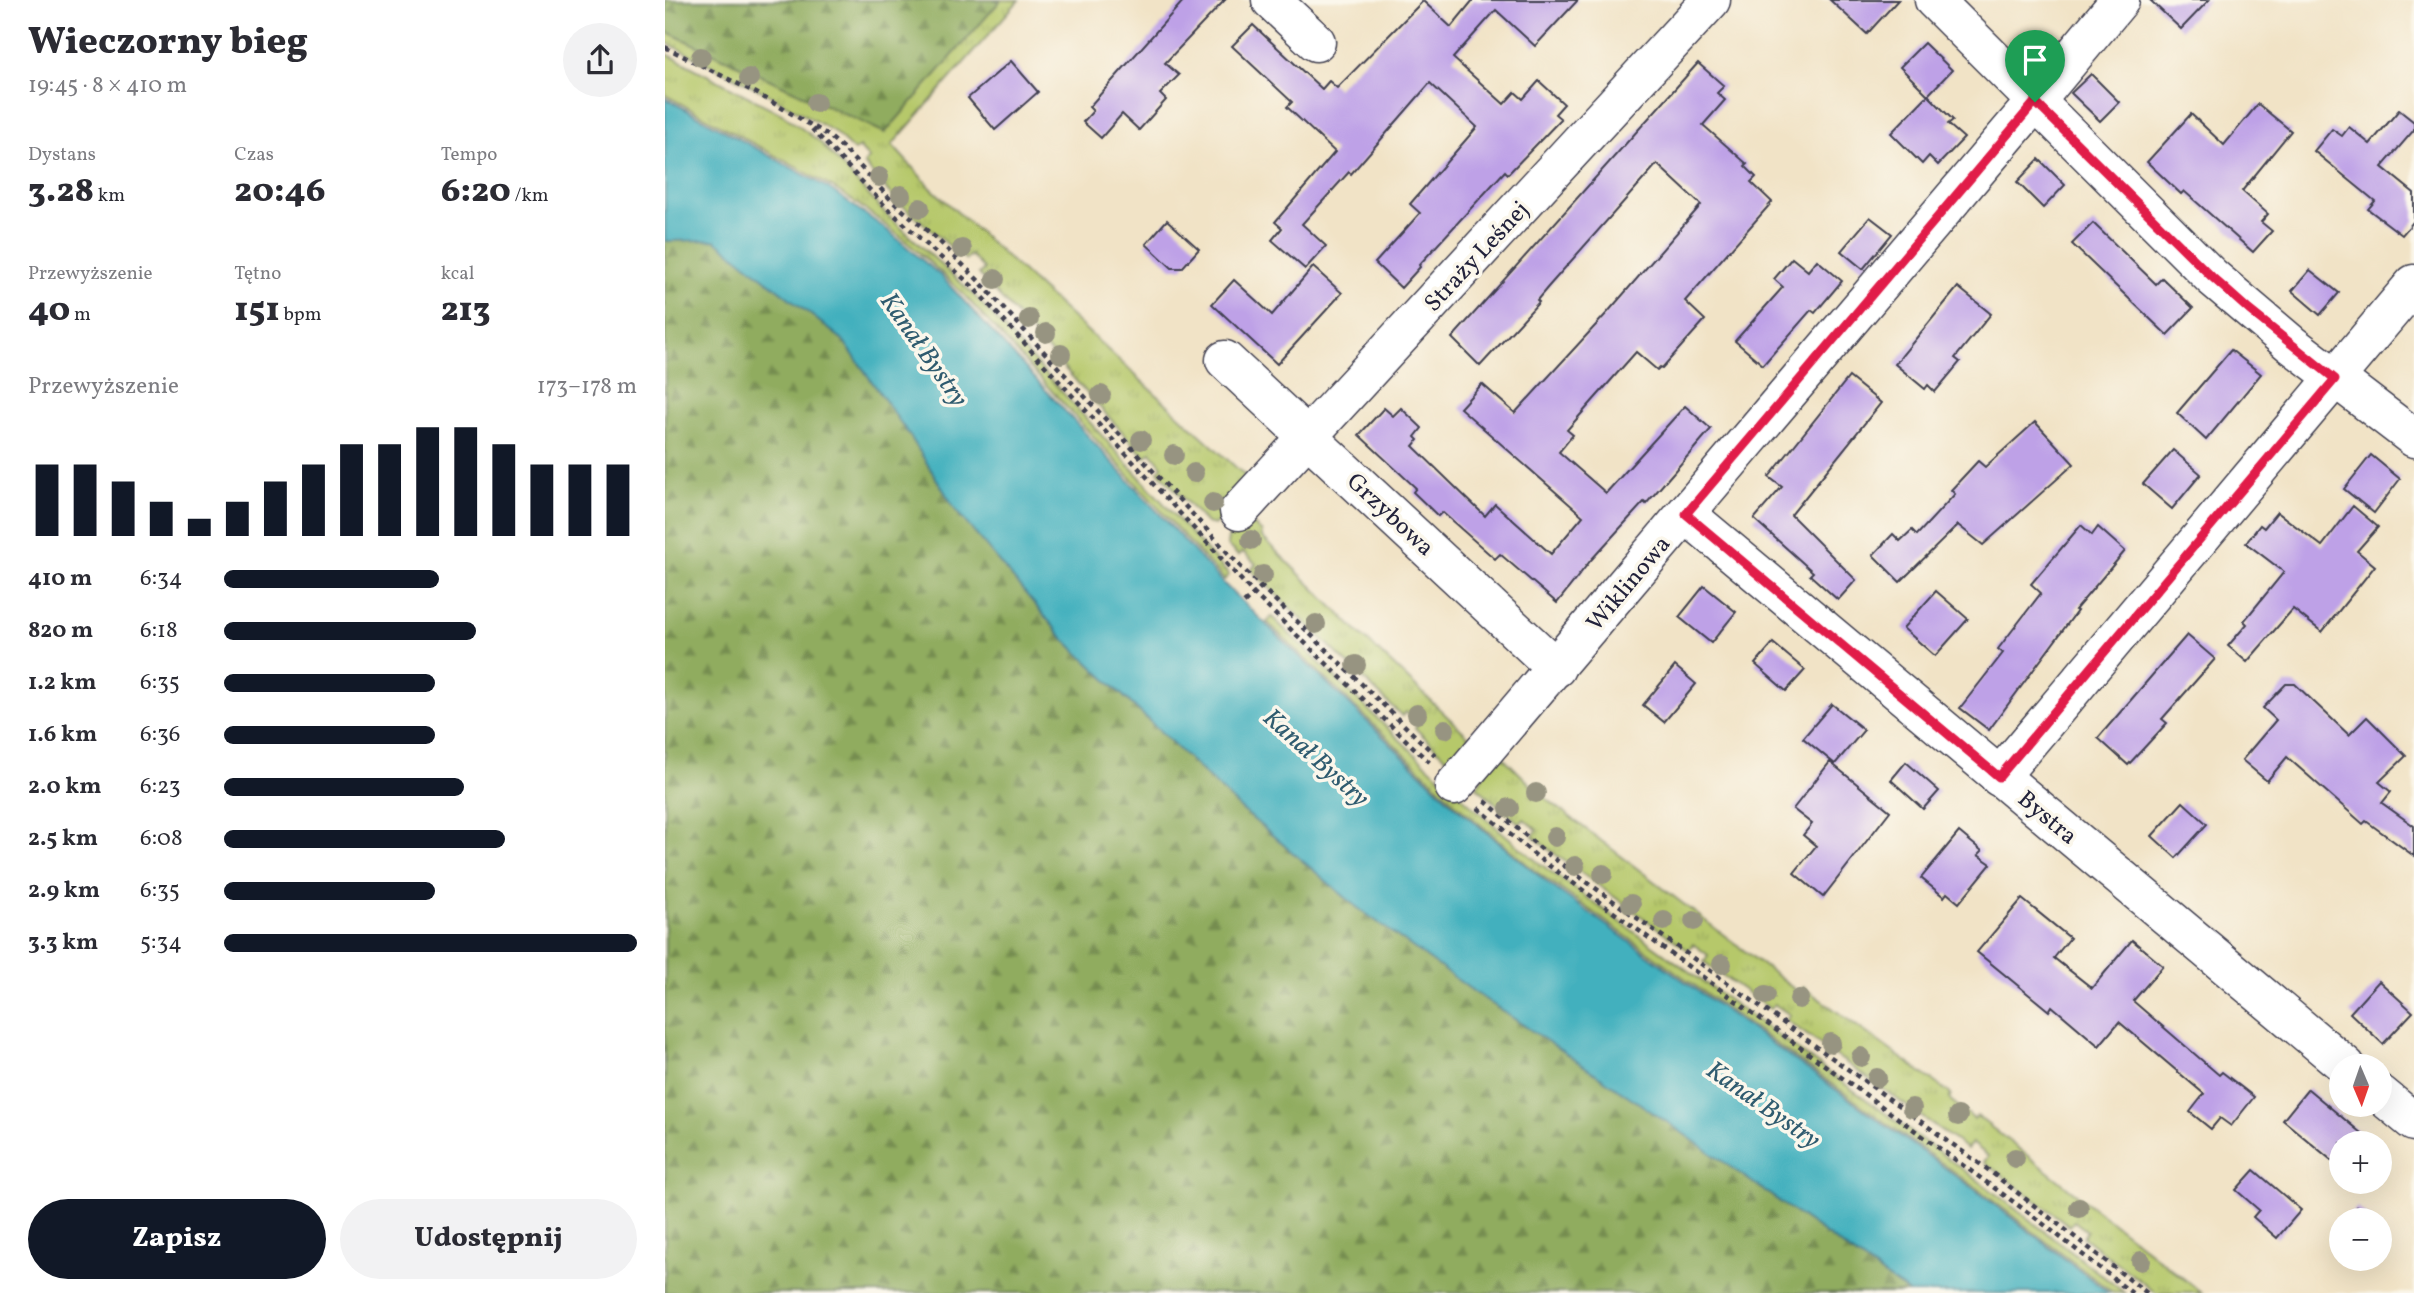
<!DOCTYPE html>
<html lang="pl">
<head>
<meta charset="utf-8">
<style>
	body { margin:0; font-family:Vollkorn,serif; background:#f2f2f3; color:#2b2b33; height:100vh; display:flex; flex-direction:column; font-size:26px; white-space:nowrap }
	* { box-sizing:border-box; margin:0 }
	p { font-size:23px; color:#7c7c81 }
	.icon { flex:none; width:38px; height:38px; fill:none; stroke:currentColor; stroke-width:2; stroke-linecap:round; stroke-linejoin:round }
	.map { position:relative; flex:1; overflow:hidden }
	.sheet { display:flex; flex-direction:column; background:#fff; width:665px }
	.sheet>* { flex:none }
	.needle { width:46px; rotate:178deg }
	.fabs { position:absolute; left:1664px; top:1054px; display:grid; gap:14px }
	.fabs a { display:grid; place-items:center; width:63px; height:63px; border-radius:50%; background:#fff; box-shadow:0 7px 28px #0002; font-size:35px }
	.pin { position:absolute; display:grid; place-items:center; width:60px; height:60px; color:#fff; margin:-72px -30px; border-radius:50% 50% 50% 0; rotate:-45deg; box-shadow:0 0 7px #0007 }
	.pin .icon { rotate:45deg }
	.round { display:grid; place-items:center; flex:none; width:74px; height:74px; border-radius:37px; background:#f2f2f3 }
	.headline { display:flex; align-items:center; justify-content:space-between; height:119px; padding:0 28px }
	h1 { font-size:38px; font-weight:800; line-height:52px }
	.metrics { display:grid; grid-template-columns:repeat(3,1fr); gap:10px; height:119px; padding:7px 28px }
	.metrics div { display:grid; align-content:center }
	.metrics b { font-size:35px; font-weight:800 }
	.metrics small { font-size:19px; font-weight:400 }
	.metrics p { font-size:19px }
	.chart { height:196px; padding:14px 28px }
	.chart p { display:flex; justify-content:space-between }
	.chart svg { width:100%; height:126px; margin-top:7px; stroke:#111827; stroke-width:6 }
	.cta { display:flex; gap:14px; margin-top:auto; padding:14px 28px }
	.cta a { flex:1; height:80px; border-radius:42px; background:#111827; color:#fff; font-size:28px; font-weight:800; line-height:80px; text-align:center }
	.cta a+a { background:#f2f2f3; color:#2b2b33 }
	ul { padding:0 28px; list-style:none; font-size:23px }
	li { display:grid; grid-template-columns:112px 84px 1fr; align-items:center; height:52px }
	li i { height:18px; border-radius:9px; background:#111827 }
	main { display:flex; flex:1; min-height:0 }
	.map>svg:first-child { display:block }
</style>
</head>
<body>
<main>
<section class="sheet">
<div class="headline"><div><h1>Wieczorny bieg</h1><p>19:45 · 8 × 410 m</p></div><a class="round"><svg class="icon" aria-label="share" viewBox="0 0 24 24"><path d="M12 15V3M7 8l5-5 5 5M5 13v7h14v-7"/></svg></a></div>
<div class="metrics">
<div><p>Dystans</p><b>3.28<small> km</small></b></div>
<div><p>Czas</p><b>20:46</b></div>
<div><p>Tempo</p><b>6:20<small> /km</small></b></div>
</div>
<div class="metrics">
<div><p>Przewyższenie</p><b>40<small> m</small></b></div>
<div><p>Tętno</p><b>151<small> bpm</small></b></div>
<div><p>kcal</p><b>213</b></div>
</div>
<div class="chart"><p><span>Przewyższenie</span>173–178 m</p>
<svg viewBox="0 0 160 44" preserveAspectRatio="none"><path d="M5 44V19M15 44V19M25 44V25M35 44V32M45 44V38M55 44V32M65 44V25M75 44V19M85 44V12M95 44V12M105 44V6M115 44V6M125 44V12M135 44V19M145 44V19M155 44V19"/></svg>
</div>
<ul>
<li><b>410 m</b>6:34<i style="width:52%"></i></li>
<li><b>820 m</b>6:18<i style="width:61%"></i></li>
<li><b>1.2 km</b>6:35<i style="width:51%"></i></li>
<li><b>1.6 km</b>6:36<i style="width:51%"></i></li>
<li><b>2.0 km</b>6:23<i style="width:58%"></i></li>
<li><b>2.5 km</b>6:08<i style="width:68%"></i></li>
<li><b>2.9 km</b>6:35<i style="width:51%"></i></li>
<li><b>3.3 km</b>5:34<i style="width:100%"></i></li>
</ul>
<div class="cta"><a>Zapisz</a><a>Udostępnij</a></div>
</section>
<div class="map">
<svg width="1749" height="1293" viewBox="0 0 1749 1293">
	<defs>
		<pattern id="grass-tufts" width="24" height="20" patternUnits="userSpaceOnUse" patternTransform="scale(1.75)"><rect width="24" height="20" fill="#b6c86b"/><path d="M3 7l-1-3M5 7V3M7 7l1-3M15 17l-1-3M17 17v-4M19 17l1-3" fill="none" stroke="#9cac5e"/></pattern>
		<pattern id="forest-firs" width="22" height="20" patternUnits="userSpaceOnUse" patternTransform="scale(1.75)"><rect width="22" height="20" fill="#90ac5f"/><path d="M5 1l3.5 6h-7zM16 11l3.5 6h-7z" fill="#758c50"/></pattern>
	</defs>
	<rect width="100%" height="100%" fill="#fbf7ec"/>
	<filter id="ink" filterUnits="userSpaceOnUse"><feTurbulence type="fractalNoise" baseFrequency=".0143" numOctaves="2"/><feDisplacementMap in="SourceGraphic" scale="14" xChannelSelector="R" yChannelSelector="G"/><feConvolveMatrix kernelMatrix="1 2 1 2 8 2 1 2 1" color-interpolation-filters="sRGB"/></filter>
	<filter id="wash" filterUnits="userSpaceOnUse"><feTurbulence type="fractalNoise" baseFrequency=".00686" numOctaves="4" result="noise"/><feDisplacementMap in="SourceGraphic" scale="28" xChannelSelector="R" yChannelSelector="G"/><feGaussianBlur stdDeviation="1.57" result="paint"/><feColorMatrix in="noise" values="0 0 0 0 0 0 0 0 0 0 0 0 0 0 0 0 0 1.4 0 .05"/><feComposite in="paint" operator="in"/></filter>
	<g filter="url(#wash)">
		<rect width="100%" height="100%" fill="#f1e3c6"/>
		<!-- grass -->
		<g fill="url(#grass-tufts)" stroke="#6c7553" stroke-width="2">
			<path d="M0,0h354l-127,145 38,42 322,295 -35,40 -3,3 -8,-2 -48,-52 4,-5 -11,-14 -6,5 -166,-183 5,-5 -13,-14 -5,5 -71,-61 -31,-35 5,-6 -10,-11 -5,4 -21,-20 -73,-41 -95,-48z"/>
			<path d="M0,53l117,61 38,28 64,70 87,80 258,283 -5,5 -259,-284c-41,-41 -84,-78 -133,-109l-167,-92z"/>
			<path d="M581,518l16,14v5l98,97 109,103 3,-2 8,7 -27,23 -38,-37 3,-4 -12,-12 -4,4 -151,-146 5,-6 -13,-12 -5,4 -11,-11 1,-7z"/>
			<path d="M607,617c87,84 173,169 267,246l440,318 146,112h-12l-138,-106 -441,-317 -78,-66 -189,-182z"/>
			<path d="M832,751l42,42 259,199 5,-5 148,107 -2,5 25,20 3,-3 225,177h-46l-73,-56 4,-6 -13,-10 -4,5 -86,-64 4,-6 -16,-13 -5,6 -181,-129 4,-5 -16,-11 -4,5 -66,-47 4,-7 -15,-11 -5,6 -140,-101 -15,-13 4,-6 -13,-11 -4,5 -43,-37z"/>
		</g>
		<!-- forest -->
		<g fill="url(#forest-firs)" stroke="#59674d" stroke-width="2">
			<path d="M0,0h336l-116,133 -220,-102z"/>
			<path d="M50,239l128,101 69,99 45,73 107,127 175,168 119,101 115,83 197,133 239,169h-1244v-1052z"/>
		</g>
		<!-- water -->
		<path fill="#42b0be" stroke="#32697c" stroke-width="2" d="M0,98l165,91 56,40 55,47 283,308 231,222 94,78 424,304 136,105h-200l-239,-169 -197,-133 -115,-83 -119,-101 -175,-168 -107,-127 -45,-73 -69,-99 -128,-100 -50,1z"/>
		<g id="blocks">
			<!-- building -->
			<g fill="#bea1e7">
				<path d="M519,0h41l-60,63 14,12 -19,19 6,6 -27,30 -17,-16 -21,24 -18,-16 10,-11 -4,-4z"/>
				<path d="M808,0h105l-43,46 -39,-36 -43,48 51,46 11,-12 8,7 16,-18 25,23 -9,10 6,5 -53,55 -3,-3 -86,94 1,2 -19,21 -26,-25 45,-50 -10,-9 67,-77 -47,-44 -79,91 -2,-2 -47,52 24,22 -21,23 -33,-29 10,-12 -7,-6 60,-70 -48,-45 5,-5 -60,-56 21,-21 69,64 7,-8 8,7 86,-87 28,26z"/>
				<path d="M1165,0h68l-31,34z"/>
				<path d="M1485,0h59l-28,29z"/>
				<path d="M1259,43l28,27 -24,25 -28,-28z"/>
				<path d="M346,61l27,31 -43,38 -27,-32z"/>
				<path d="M1033,63l26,23 -7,7 8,7 -22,25 44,39 -2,2 11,11 -5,5 21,20 -87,99 20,19 -43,48 -2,-1 -3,3 -21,-18 -69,78 6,5 -14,17 47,41 79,-87 26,23 -65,75 -2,-2 -53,58 -34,43 -57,-49 -5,5 -53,-47 -4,4 -25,-24 3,-4 -57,-53 25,-27 9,8 8,-8 21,20 -7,9 3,3 -5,6 72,70 10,-12 56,50 32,-38 -123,-108 22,-24 33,29 92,-100 94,-108 -44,-41 -109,123 -11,13 2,2 -59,64 -28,-28z"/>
				<path d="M1426,74l28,28 -19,19 -29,-28z"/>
				<path d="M1263,95l25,25 -5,4 16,14 -26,27 -9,-9 -7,8 -31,-31z"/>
				<path d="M1593,104l33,27 -49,60 26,23 -7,8 11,9 -19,21 -69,-61 -3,3 -34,-32 44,-48 33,31z"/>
				<path d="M1734,110l15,12v8l-32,37 32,26v28l-12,14 -34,-26 7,-8 -61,-50 18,-22 10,7 7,-9 21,17z"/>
				<path d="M1374,159l26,26 -22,23 -26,-26z"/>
				<path d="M1205,217l22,17 -29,35 -22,-18z"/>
				<path d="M502,220l32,29 -17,19h-10l-26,-24z"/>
				<path d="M1428,223l63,61 6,-6 31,30 -26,27 -95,-91z"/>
				<path d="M1127,258l16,13 9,-11 25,21 -27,32 -4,-3 -48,55 -28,-24 48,-54 -9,-8z"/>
				<path d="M648,267l29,26 -65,71 -65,-60 22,-24 38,35z"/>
				<path d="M1645,270l29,23 -19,22 -28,-24z"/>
				<path d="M1293,287l33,27 -36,44 5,4 -25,30 -7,-7 -3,4 -30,-25z"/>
				<path d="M1566,350l30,24 -55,66 -29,-27z"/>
				<path d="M1184,377l32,26 -90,112 65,65 -18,20 -28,-25 3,-3 -59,-53 28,-32 -13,-10z"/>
				<path d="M1370,422l39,42 -91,81 -25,-20 -58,57 -27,-27 20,-21 7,7 12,-11 5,5 38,-41 -4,-4 27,-29 7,6z"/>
				<path d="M1508,450l28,24 -29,35 -29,-25z"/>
				<path d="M1706,455l29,24 -26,34 -30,-24z"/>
				<path d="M1688,506l25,21 -21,24 18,15 -53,66 -29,-23 -46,53 -19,-16 19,-22 -3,-3 40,-49 -38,-29 14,-18 4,3 13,-16 45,34z"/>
				<path d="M1416,525l11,10 6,-8 27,24 -50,59 2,1 -88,119 -29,-22 43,-55 -5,-4 43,-56 -10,-9z"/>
				<path d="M1039,586l32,26 -25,31 -32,-26z"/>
				<path d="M1271,591l32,28 -33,37 -32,-28z"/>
				<path d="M1522,635l28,24 -53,60 5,4 -39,42 -30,-27z"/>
				<path d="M1108,643l32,27 -19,21 -31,-27z"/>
				<path d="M1010,666l21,18 -32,38 -21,-17z"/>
				<path d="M1621,684h9l54,51 18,-18 39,39 -27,26 12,10 -9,11 32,23v30l-48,-35 -3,3 -76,-67 -20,24 -25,-21 34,-40 -13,-12z"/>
				<path d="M1167,704l32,26 -29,34 -32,-26z"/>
				<path d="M1165,762l60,49 -67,86 -29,-24 22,-27 -13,-11 9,-11 -19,-15z"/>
				<path d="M1241,762l33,29 -16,18 -32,-29z"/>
				<path d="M1518,802l24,22 -31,34 -24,-22z"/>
				<path d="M1294,832l23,19 -4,4 13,9 -32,39 -12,-10 -3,4 -23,-19z"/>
				<path d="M1357,899l48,39 -16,20 38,30 40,-48 31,26 -30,35 86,74 3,-3 32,25 -23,29 -11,-8 -9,11 -21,-17 14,-18 -85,-72 -20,24 -47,-40 -3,5 -72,-59z"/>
				<path d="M1714,981l34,31 -30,32 -33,-31z"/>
				<path d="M1643,1089l65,54h-32v25l-58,-48z"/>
				<path d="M1589,1170l47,40 -24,28 -24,-21 6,-7 -23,-20z"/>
				<path d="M1692,1207l15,13h-25z"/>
			</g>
		</g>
	</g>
	<g filter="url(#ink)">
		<use href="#blocks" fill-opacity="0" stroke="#413f50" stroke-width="2"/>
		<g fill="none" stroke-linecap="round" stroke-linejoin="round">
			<defs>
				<g id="minor">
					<path d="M606,0l45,42"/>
					<path d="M1269,0l278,277 79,67 123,94"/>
					<path d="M560,360l331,308"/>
					<path d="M574,511l472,-511"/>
					<path d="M1021,514l660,552"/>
					<path d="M1334,777l415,-493"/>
					<path d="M789,786l581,-684 85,-102"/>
					<path d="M1715,1094l34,28"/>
				</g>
			</defs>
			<!-- minor casing -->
			<use href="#minor" stroke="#413f50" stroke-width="41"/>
			<!-- path -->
			<g stroke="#413f50" stroke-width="4.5" stroke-dasharray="5 5" stroke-linecap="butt">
				<path d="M0,47l93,47 70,41 16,14 49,53 43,36 43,43 261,285 195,189"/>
				<path d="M147,129l75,79 85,78 282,308 177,170"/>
				<path d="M579,603l17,-16"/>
				<path d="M820,801l60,51 442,317 160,124"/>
				<path d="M813,808l62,51 493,357 99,77"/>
			</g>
			<!-- minor -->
			<use href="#minor" stroke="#fff" stroke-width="38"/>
		</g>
		<!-- trees -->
		<g fill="#979481">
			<circle cx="36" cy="57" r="10"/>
			<circle cx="84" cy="78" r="10"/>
			<circle cx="151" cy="103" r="10"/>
			<circle cx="214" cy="177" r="10"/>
			<circle cx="236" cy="195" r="10"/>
			<circle cx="255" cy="208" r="10"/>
			<circle cx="297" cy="249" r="10"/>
			<circle cx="330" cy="279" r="10"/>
			<circle cx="364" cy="319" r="10"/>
			<circle cx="381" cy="333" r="10"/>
			<circle cx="396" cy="354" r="10"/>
			<circle cx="436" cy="395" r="10"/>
			<circle cx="476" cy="440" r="10"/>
			<circle cx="509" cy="455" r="10"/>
			<circle cx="529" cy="473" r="10"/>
			<circle cx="548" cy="503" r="10"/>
			<circle cx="586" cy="540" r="10"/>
			<circle cx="598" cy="575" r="10"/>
			<circle cx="651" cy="624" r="10"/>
			<circle cx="691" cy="665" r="10"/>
			<circle cx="752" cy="714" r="10"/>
			<circle cx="780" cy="729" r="10"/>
			<circle cx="871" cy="793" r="10"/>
			<circle cx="844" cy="808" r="10"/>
			<circle cx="890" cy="837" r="10"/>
			<circle cx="910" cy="866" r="10"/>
			<circle cx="938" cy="874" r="10"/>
			<circle cx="966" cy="904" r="10"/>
			<circle cx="999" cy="921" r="10"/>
			<circle cx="1029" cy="921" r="10"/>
			<circle cx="1057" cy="964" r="10"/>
			<circle cx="1101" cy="995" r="10"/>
			<circle cx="1134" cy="999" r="10"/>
			<circle cx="1166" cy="1043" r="10"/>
			<circle cx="1196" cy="1057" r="10"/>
			<circle cx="1212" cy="1078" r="10"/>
			<circle cx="1247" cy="1108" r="10"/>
			<circle cx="1293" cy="1116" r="10"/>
			<circle cx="1350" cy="1158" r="10"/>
			<circle cx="1414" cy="1208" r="10"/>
			<circle cx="1476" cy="1261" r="10"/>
		</g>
	</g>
	<g fill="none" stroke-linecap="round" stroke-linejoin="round" filter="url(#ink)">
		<defs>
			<path id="route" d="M1370,102l177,175 37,33 86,69 -336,398 -313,-263z"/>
		</defs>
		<!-- route casing -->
		<use href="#route" stroke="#fff" stroke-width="14"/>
		<!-- route -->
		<use href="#route" stroke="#e11d48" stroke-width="9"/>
	</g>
	<g text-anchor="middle" stroke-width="7" stroke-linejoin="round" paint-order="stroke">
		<!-- street labels -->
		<g font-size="24" fill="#22223b" stroke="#fbf7ec">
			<text transform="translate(811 256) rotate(-47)" y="8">Straży Leśnej</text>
			<text transform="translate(726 514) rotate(43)" y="8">Grzybowa</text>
			<text transform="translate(963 583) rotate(-50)" y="8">Wiklinowa</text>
			<text transform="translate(1383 817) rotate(40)" y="8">Bystra</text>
		</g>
		<!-- water labels -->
		<g font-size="26" font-style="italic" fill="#2f5b6f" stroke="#fbf7ec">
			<text transform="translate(260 349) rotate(55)" y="9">Kanał Bystry</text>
			<text transform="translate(652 757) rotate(42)" y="9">Kanał Bystry</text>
			<text transform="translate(1099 1104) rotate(35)" y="9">Kanał Bystry</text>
		</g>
	</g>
</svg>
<div class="fabs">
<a><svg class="needle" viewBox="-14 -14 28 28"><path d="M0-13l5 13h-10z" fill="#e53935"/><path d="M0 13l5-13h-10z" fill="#7c7c81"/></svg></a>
<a>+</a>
<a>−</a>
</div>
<div class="pin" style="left:1370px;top:102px;background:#1e9e55"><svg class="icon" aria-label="arrive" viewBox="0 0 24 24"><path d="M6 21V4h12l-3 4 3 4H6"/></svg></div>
</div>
</main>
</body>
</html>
